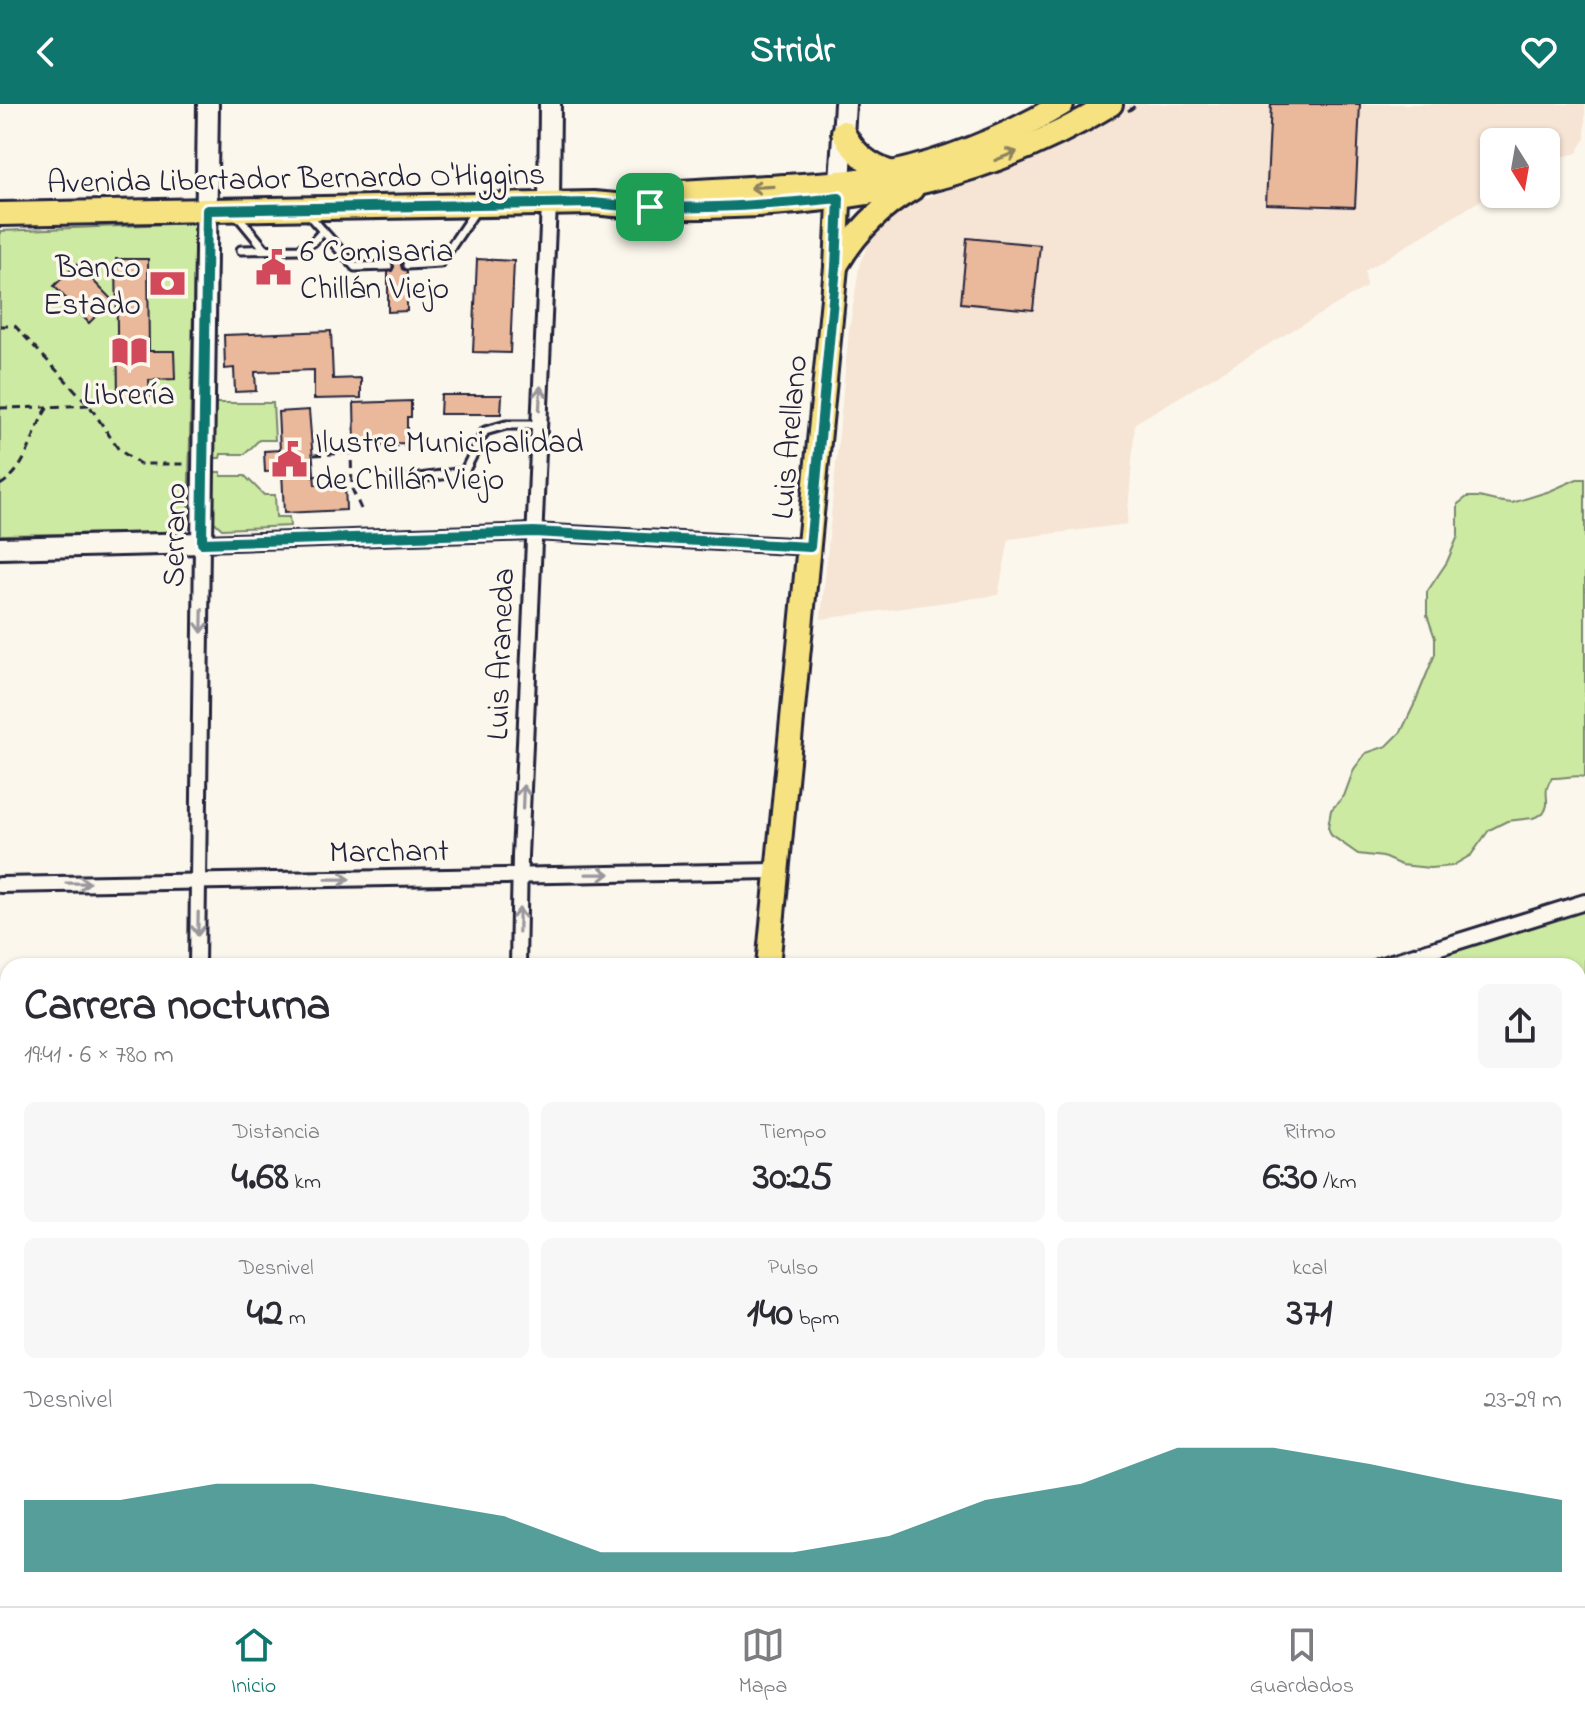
<!DOCTYPE html>
<html lang="es">
<head>
<meta charset="utf-8">
<style>
	body { margin:0; font-family:"Indie Flower",sans-serif; background:#f7f7f7; color:#2b2b33; height:100vh; display:flex; flex-direction:column; font-size:30px; white-space:nowrap }
	* { box-sizing:border-box; margin:0 }
	p { font-size:26px; color:#7c7c81 }
	.icon { flex:none; width:44px; height:44px; fill:none; stroke:currentColor; stroke-width:2; stroke-linecap:round; stroke-linejoin:round }
	.map { position:relative; flex:1; overflow:hidden }
	.panel { position:absolute; left:0px; top:854px; width:1586px; height:648px; display:flex; flex-direction:column; background:#fff; border-radius:24px 24px 0 0; box-shadow:0 2px 6px #0004 }
	.panel>* { flex:none }
	.needle { width:52px; rotate:169deg }
	.tools { position:absolute; left:1480px; top:24px; display:grid; gap:16px }
	.tools a { display:grid; place-items:center; width:80px; height:80px; border-radius:12px; background:#fff; box-shadow:0 2px 6px #0004; font-size:40px }
	.pin { position:absolute; display:grid; place-items:center; width:68px; height:68px; color:#fff; margin:-34px; border-radius:16px; box-shadow:0 4px 12px #0006 }
	.round { display:grid; place-items:center; flex:none; width:84px; height:84px; border-radius:12px; background:#f7f7f7 }
	.head { display:flex; align-items:center; justify-content:space-between; height:136px; padding:0 24px }
	h1 { font-size:44px; font-weight:800; line-height:60px }
	.figures { display:grid; grid-template-columns:repeat(3,1fr); gap:12px; height:136px; padding:8px 24px }
	.figures div { display:grid; align-content:center; border-radius:12px; background:#f7f7f7; text-align:center }
	.figures b { font-size:40px; font-weight:800 }
	.figures small { font-size:22px; font-weight:400 }
	.figures p { font-size:22px }
	.chart { height:224px; padding:16px 24px }
	.chart p { display:flex; justify-content:space-between }
	.chart svg { width:100%; height:144px; margin-top:8px; fill:#0f766e; opacity:.7 }
	header { display:flex; justify-content:space-between; align-items:center; height:104px; padding:0 24px; background:#0f766e; color:#fff; font-size:36px; font-weight:800 }
	.dock { display:flex; justify-content:space-around; align-items:center; height:112px; border-top:2px solid #e1e1e2; background:#fff; font-size:22px; color:#7c7c81 }
	.dock a { display:grid; justify-items:center; gap:4px }
	.dock .active { color:#0f766e }
	.map>svg:first-child { display:block }
</style>
</head>
<body>
<header><svg class="icon" aria-label="back" viewBox="0 0 24 24"><path d="M15 5l-7 7 7 7"/></svg>Stridr<svg class="icon" aria-label="heart" viewBox="0 0 24 24"><path d="M12 20l-8-8c-3-5 5-10 8-4 3-6 11-1 8 4z"/></svg></header>
<div class="map">
<svg width="1585" height="1502" viewBox="0 0 1585 1502">
	<rect width="100%" height="100%" fill="#fbf7ec"/>
	<filter id="ink" filterUnits="userSpaceOnUse"><feTurbulence type="fractalNoise" baseFrequency=".0125" numOctaves="2"/><feDisplacementMap in="SourceGraphic" scale="16" xChannelSelector="R" yChannelSelector="G"/><feConvolveMatrix kernelMatrix="1 2 1 2 8 2 1 2 1" color-interpolation-filters="sRGB"/></filter>
	<g filter="url(#ink)">
		<!-- built -->
		<g fill="#f6e4d4">
			<path d="M1126,0h459v35l-8,14 -31,8v-19h-52v50l-129,79 1,16 -231,136 -8,101 -118,15 -11,56 -177,24 28,-288 11,-68 19,-43 42,-20 53,-21 119,-53z"/>
			<path d="M0,1460h8v34h147v8h-155z"/>
		</g>
		<!-- green -->
		<g fill="#cdeaa2" stroke="#78866e" stroke-width="2">
			<path d="M195,119l-7,299 -13,10 -175,3v-304z"/>
			<path d="M213,299h60l2,37h-16l-14,14h-24l-1,4h-8z"/>
			<path d="M211,368h10v4h24l19,19h11l1,22h13l1,9 -68,3 -12,-11z"/>
			<path d="M1577,375h8v298c-11,-3 -21,2 -33,1 -12,14 1,23 -9,36l-10,4 -26,3 -18,9 -18,25 -19,11 -22,2 -29,-3 -18,-8 -25,-3 -27,-19 -3,-8 3,-17 13,-14 10,-27 12,-16 21,-7 14,-14 13,-27 21,-51v-16l-8,-23v-23l20,-30 11,-26v-32l9,-7h12l17,4 16,2 38,-12z"/>
			<path d="M1585,804v67l-7,2v-11h-7l-1,-3 -11,3h-162z"/>
			<path d="M884,1494h146l13,8h-148z"/>
		</g>
		<!-- building -->
		<g fill="#eab89b" stroke="#22223b" stroke-width="2">
			<path d="M1271,0h89l-5,103 -89,-3z"/>
			<path d="M967,134l73,7 -7,65 -72,-7z"/>
			<path d="M388,149h19v5l-4,2 -2,5 1,4 5,2v40l-19,1v-40l4,-1 2,-4 -1,-5 -5,-2z"/>
			<path d="M116,155h32l1,92h25l1,28 -26,1 1,17h-32z"/>
			<path d="M477,155l37,2 -4,92 -37,-1z"/>
			<path d="M77,160l35,36 -23,23 -35,-37z"/>
			<path d="M331,227l2,48 28,-1v20l-47,1v-29l-59,2 1,19 -21,1 -1,-24 -9,1 -1,-34z"/>
			<path d="M441,291h61l-1,19h-61z"/>
			<path d="M411,297v16h-4v26l-52,2 -1,-42z"/>
			<path d="M309,306l6,75 30,-2 1,27 -62,3 -2,-42 -17,1 -1,-21 16,-1 -2,-38z"/>
		</g>
		<g fill="none" stroke-linecap="round" stroke-linejoin="round">
			<defs>
				<g id="lane">
					<path d="M307,109l48,54 33,-1"/>
					<path d="M237,111l28,34"/>
					<path d="M241,146l58,-1 14,-7 10,-11"/>
					<path d="M407,161l33,-2 36,-53"/>
					<path d="M382,379l82,-11 21,-41 21,-6h33"/>
				</g>
				<g id="street">
					<path d="M0,781l778,-14"/>
					<path d="M197,862l5,-423 332,-11 276,15"/>
					<path d="M518,862l2,-110 29,-652"/>
					<path d="M1379,862l206,-64"/>
					<path d="M1578,909h7"/>
					<path d="M1578,1011l7,1"/>
					<path d="M1578,1116l2,5 -2,13"/>
					<path d="M0,1443h8"/>
					<path d="M1039,1494l13,8"/>
					<path d="M1338,1494l54,8"/>
					<path d="M1091,1502l1,-8"/>
					<path d="M1204,1502l1,-8"/>
					<path d="M1314,1502l3,-8"/>
				</g>
				<g id="secondary">
					<path d="M840,78l5,-78"/>
					<path d="M549,100l1,-100"/>
					<path d="M0,444l202,-5 6,-439"/>
					<path d="M0,1116h8"/>
				</g>
				<g id="primary">
					<path d="M843,28c11,21 26,34 49,41"/>
					<path d="M663,89c34,-2 69,-4 103,-6 33,-2 66,-3 98,-8 69,-13 138,-39 198,-75"/>
					<path d="M0,110l593,-11c46,5 94,5 140,3 137,-5 260,-30 378,-102"/>
					<path d="M836,162c19,-33 43,-58 76,-77"/>
					<path d="M768,862l68,-699 4,-85"/>
					<path d="M571,1502l11,-8"/>
				</g>
			</defs>
			<!-- lane casing -->
			<use href="#lane" stroke="#22223b" stroke-width="13"/>
			<!-- street casing -->
			<use href="#street" stroke="#22223b" stroke-width="20"/>
			<!-- secondary casing -->
			<use href="#secondary" stroke="#22223b" stroke-width="26"/>
			<!-- primary casing -->
			<use href="#primary" stroke="#22223b" stroke-width="28"/>
			<!-- path -->
			<g stroke="#22223b" stroke-width="3" stroke-dasharray="8 6" stroke-linecap="butt">
				<path d="M1128,7l10,-7"/>
				<path d="M0,222h15l74,79 30,45 21,14h45"/>
				<path d="M0,304l48,-1"/>
				<path d="M314,351l37,-2"/>
				<path d="M311,372l41,-2"/>
				<path d="M0,381c30,-18 30,-51 48,-78l41,-2"/>
				<path d="M361,405l-9,-20 -1,-36 4,-4 55,-3"/>
			</g>
			<!-- lane -->
			<use href="#lane" stroke="#fbf7ec" stroke-width="7"/>
			<!-- street -->
			<use href="#street" stroke="#fbf7ec" stroke-width="14"/>
			<!-- secondary -->
			<use href="#secondary" stroke="#fbf7ec" stroke-width="20"/>
			<!-- primary -->
			<use href="#primary" stroke="#f7e281" stroke-width="22"/>
		</g>
		<!-- one-way arrows -->
		<defs><path id="oneway-shaft" d="M-6 0H5M1.5-3L5.5 0L1.5 3" fill="none" stroke-width="1.6" stroke-linecap="round" stroke-linejoin="round" transform="scale(2)"/></defs>
		<g stroke="#8c825e">
			<use href="#oneway-shaft" transform="translate(1006 52) rotate(-22)"/>
			<use href="#oneway-shaft" transform="translate(762 83) rotate(177)"/>
		</g>
		<g stroke="#99979c">
			<use href="#oneway-shaft" transform="translate(540 294) rotate(-87)"/>
			<use href="#oneway-shaft" transform="translate(202 517) rotate(91)"/>
			<use href="#oneway-shaft" transform="translate(523 693) rotate(-88)"/>
			<use href="#oneway-shaft" transform="translate(598 770) rotate(-1)"/>
			<use href="#oneway-shaft" transform="translate(338 775) rotate(-1)"/>
			<use href="#oneway-shaft" transform="translate(78 779) rotate(-1)"/>
			<use href="#oneway-shaft" transform="translate(519 816) rotate(-89)"/>
			<use href="#oneway-shaft" transform="translate(198 820) rotate(91)"/>
		</g>
	</g>
	<g fill="none" stroke-linecap="round" stroke-linejoin="round" filter="url(#ink)">
		<defs>
			<path id="route" d="M839,94l-3,69 -26,280 -276,-15 -332,11 5,-333 386,-7c82,9 165,3 246,-5z"/>
		</defs>
		<!-- route casing -->
		<use href="#route" stroke="#fff" stroke-width="16"/>
		<!-- route -->
		<use href="#route" stroke="#0f766e" stroke-width="10"/>
	</g>
	<!-- icons -->
	<defs>
		<symbol id="civic-bare" viewBox="-9 -9 18 18"><path d="M-.6-6.5H3V-4.5H.6V-3L4-1V1h2V6H-6V1h2V-1L-.6-3ZM-1.2 2.5V6h2.4V2.5Z" fill="#d1495b" stroke="#fbf7ec" stroke-width="2.5" paint-order="stroke"/></symbol>
		<symbol id="bank-bare" viewBox="-9 -9 18 18"><path d="M-6-4H6V4H-6ZM0-2.3a2.3 2.3 0 1 0 0 4.6a2.3 2.3 0 1 0 0-4.6Z" fill="#d1495b" stroke="#fbf7ec" stroke-width="2.5" paint-order="stroke"/></symbol>
		<symbol id="library-bare" viewBox="-9 -9 18 18"><path d="M-6-4Q-3-5.5-.7-3.5V5Q-3 3-6 4ZM6-4Q3-5.5 .7-3.5V5Q3 3 6 4Z" fill="#d1495b" stroke="#fbf7ec" stroke-width="2.5" paint-order="stroke"/></symbol>
	</defs>
	<g fill-rule="evenodd">
		<use href="#civic-bare" x="248" y="138" width="51" height="51"/>
		<use href="#bank-bare" x="142" y="154" width="51" height="51"/>
		<use href="#library-bare" x="104" y="222" width="51" height="51"/>
		<use href="#civic-bare" x="264" y="330" width="51" height="51"/>
	</g>
	<g text-anchor="middle" stroke-width="7" stroke-linejoin="round" paint-order="stroke">
		<!-- street labels -->
		<g font-size="32" fill="#22223b" stroke="#fbf7ec">
			<text transform="translate(296 73) rotate(-1)" y="11">Avenida Libertador Bernardo O'Higgins</text>
			<text transform="translate(788 333) rotate(-85)" y="11">Luis Arellano</text>
			<text transform="translate(173 431) rotate(-89)" y="11">Serrano</text>
			<text transform="translate(499 550) rotate(-88)" y="11">Luis Araneda</text>
			<text transform="translate(389 746) rotate(-1)" y="11">Marchant</text>
		</g>
		<!-- poi labels -->
		<g font-size="32" fill="#22223b" stroke="#fbf7ec" text-anchor="start">
			<text x="300" y="157">6 Comisaria<tspan x="300" dy="37">Chillán Viejo</tspan></text>
			<text x="141" y="173" text-anchor="end">Banco<tspan x="141" dy="37">Estado</tspan></text>
			<text x="129" y="300" text-anchor="middle">Librería</text>
			<text x="315" y="348">Ilustre Municipalidad<tspan x="315" dy="37">de Chillán Viejo</tspan></text>
		</g>
	</g>
</svg>
<div class="tools">
<a><svg class="needle" viewBox="-14 -14 28 28"><path d="M0-13l5 13h-10z" fill="#e53935"/><path d="M0 13l5-13h-10z" fill="#7c7c81"/></svg></a>
</div>
<div class="pin" style="left:650px;top:103px;background:#1e9e55"><svg class="icon" aria-label="arrive" viewBox="0 0 24 24"><path d="M6 21V4h12l-3 4 3 4H6"/></svg></div>
<section class="panel">
<div class="head"><div><h1>Carrera nocturna</h1><p>19:41 · 6 × 780 m</p></div><a class="round"><svg class="icon" aria-label="share" viewBox="0 0 24 24"><path d="M12 15V3M7 8l5-5 5 5M5 13v7h14v-7"/></svg></a></div>
<div class="figures">
<div><p>Distancia</p><b>4.68<small> km</small></b></div>
<div><p>Tiempo</p><b>30:25</b></div>
<div><p>Ritmo</p><b>6:30<small> /km</small></b></div>
</div>
<div class="figures">
<div><p>Desnivel</p><b>42<small> m</small></b></div>
<div><p>Pulso</p><b>140<small> bpm</small></b></div>
<div><p>kcal</p><b>371</b></div>
</div>
<div class="chart"><p><span>Desnivel</span>23–29 m</p>
<svg viewBox="0 0 160 44" preserveAspectRatio="none"><path d="M0 44V22L10 22L20 17L30 17L40 22L50 27L60 38L70 38L80 38L90 33L100 22L110 17L120 6L130 6L140 11L150 17L160 22V44z"/></svg>
</div>
</section>
</div>
<nav class="dock">
<a class="active"><svg class="icon" aria-label="home" viewBox="0 0 24 24"><path d="M3 11l9-7 9 7M6 9v11h12V9"/></svg>Inicio</a>
<a><svg class="icon" aria-label="map" viewBox="0 0 24 24"><path d="M3 6l6-2 6 2 6-2v14l-6 2-6-2-6 2zM9 4v14M15 6v14"/></svg>Mapa</a>
<a><svg class="icon" aria-label="saved" viewBox="0 0 24 24"><path d="M7 4h10v16l-5-4-5 4z"/></svg>Guardados</a>
</nav>
</body>
</html>
